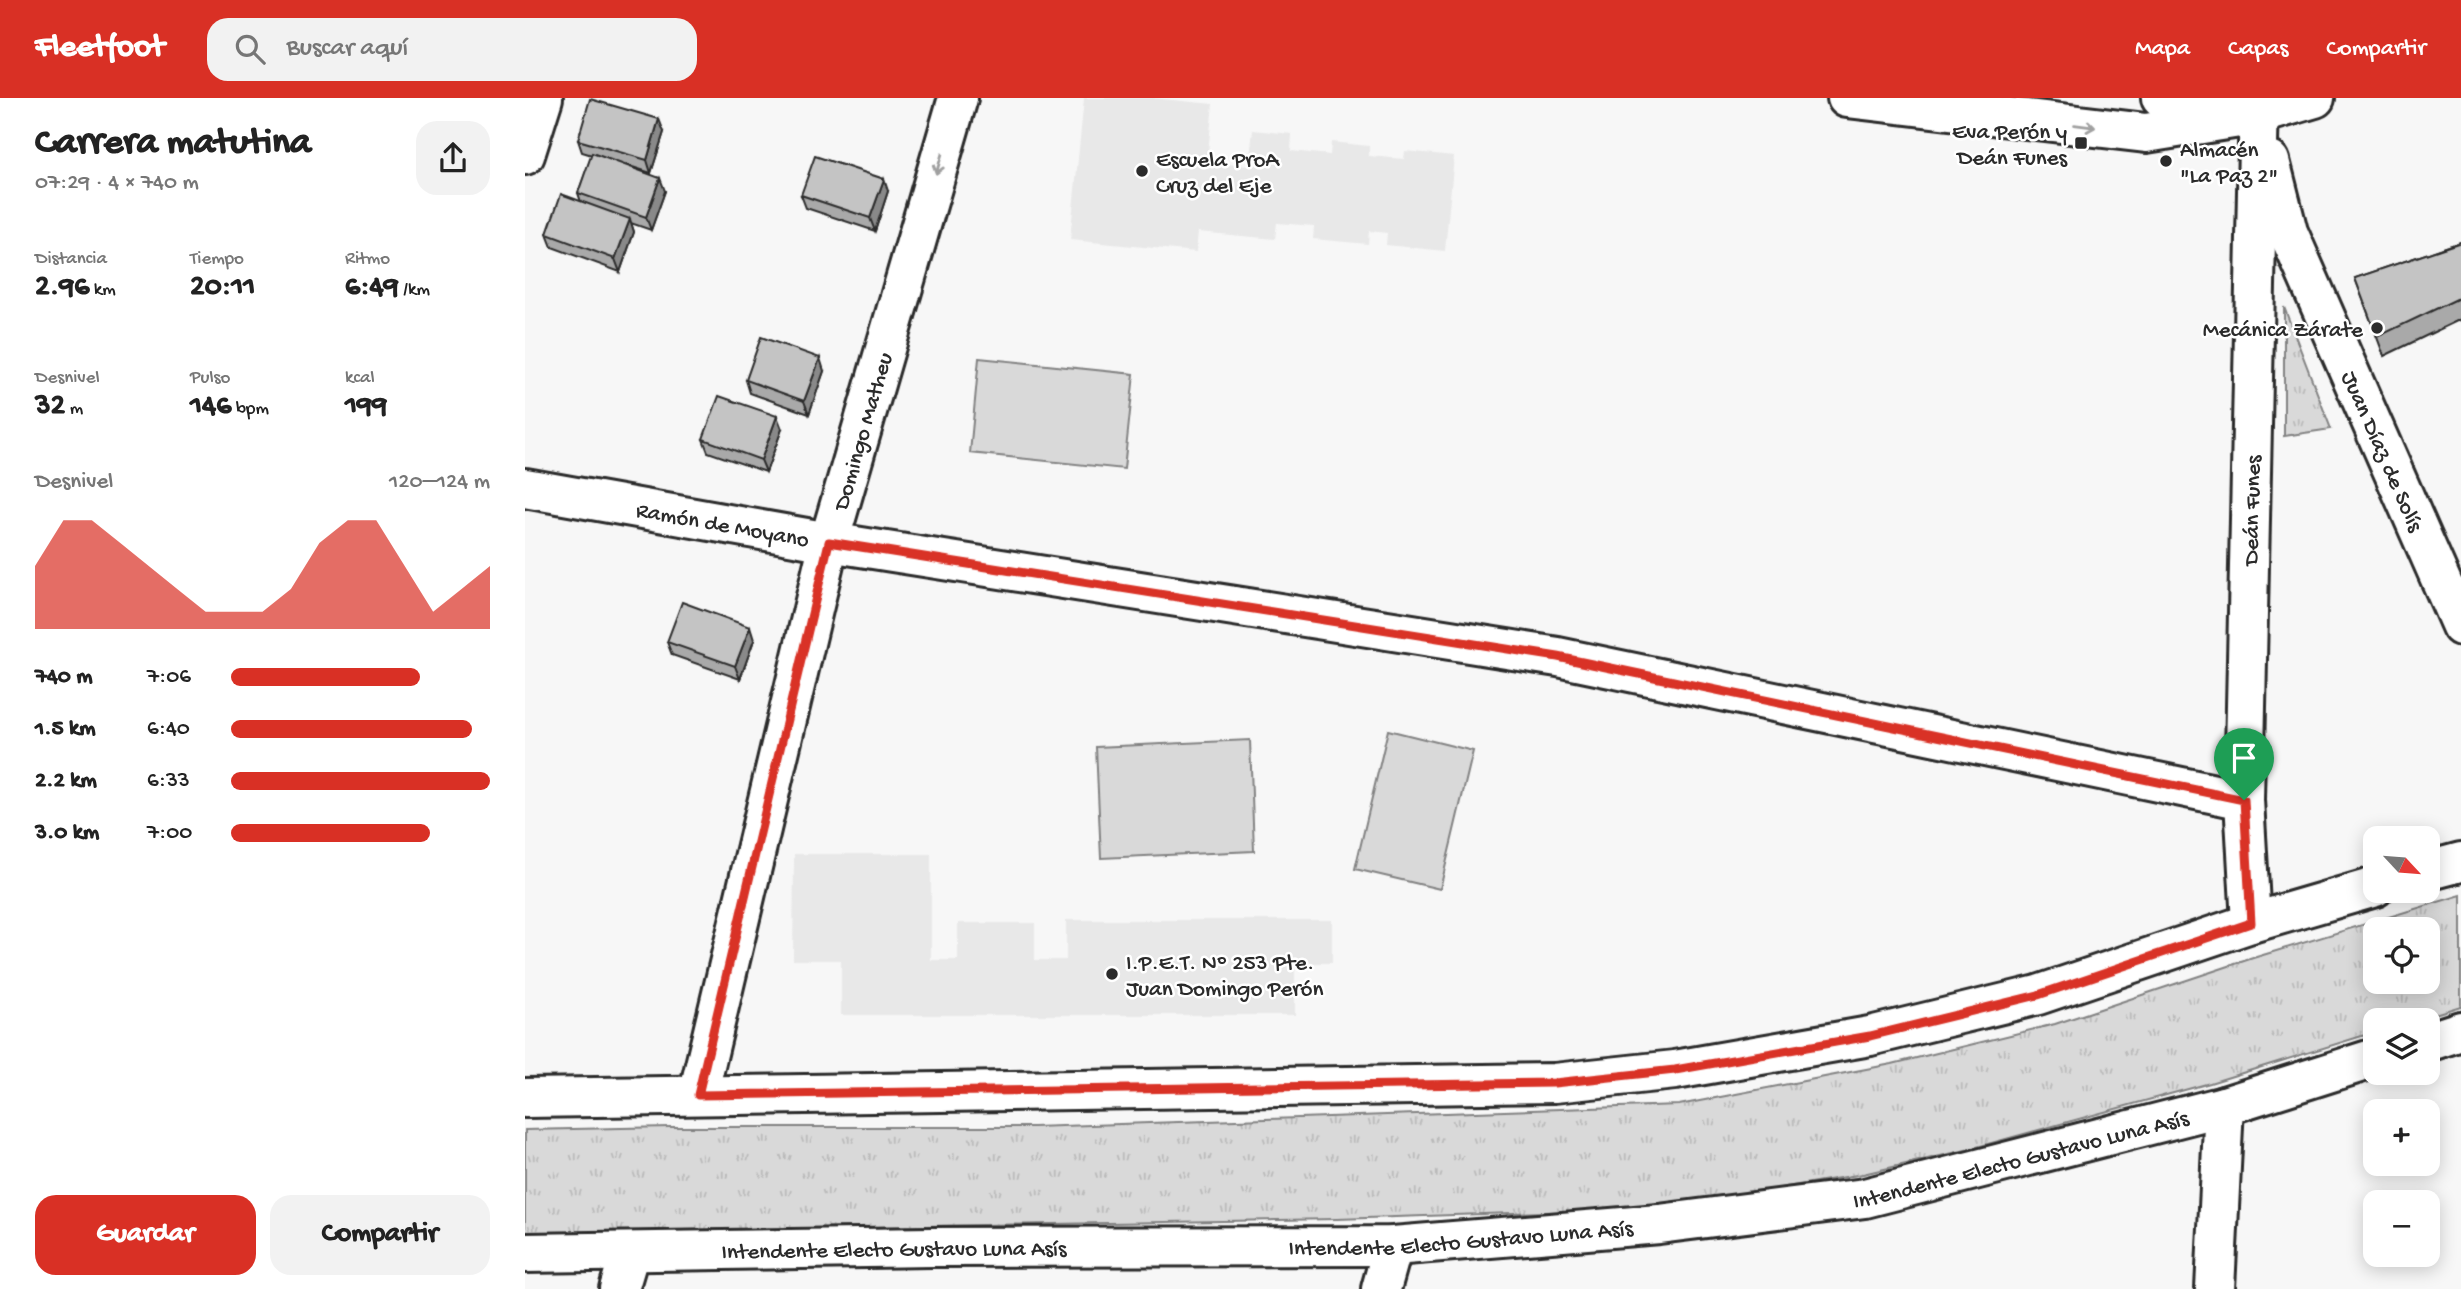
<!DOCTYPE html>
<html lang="es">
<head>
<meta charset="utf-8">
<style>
	body { margin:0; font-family:"Gochi Hand",sans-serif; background:#f2f2f2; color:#222; height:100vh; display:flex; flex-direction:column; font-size:26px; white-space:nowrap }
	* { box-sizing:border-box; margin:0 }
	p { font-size:23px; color:#767676 }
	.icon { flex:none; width:38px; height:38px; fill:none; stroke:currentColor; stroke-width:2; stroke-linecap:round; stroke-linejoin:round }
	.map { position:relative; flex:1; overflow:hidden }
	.drawer { display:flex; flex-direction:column; background:#fff; width:525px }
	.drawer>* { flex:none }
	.needle { width:46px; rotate:116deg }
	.tools { position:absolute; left:1838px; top:728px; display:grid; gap:14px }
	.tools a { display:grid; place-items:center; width:77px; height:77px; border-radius:14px; background:#fff; box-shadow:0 4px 18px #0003; font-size:35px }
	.pin { position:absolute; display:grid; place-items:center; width:60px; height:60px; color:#fff; margin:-72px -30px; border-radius:50% 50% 50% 0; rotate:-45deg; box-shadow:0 0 7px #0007 }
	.pin .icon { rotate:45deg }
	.round { display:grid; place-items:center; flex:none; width:74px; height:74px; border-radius:21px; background:#f2f2f2 }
	.summary { display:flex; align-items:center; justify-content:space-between; height:119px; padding:0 35px }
	h1 { font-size:38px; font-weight:800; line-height:52px }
	.metrics { display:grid; grid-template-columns:repeat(3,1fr); gap:10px; height:119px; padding:7px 35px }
	.metrics div { display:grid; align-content:center }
	.metrics b { font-size:30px; font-weight:800 }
	.metrics small { font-size:19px; font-weight:400 }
	.metrics p { font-size:19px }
	.chart { height:196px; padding:14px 35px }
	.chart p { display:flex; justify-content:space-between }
	.chart svg { width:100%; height:126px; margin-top:7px; fill:#d93025; opacity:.7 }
	.primary-button { display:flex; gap:14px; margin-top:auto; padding:14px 35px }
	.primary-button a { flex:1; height:80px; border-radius:21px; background:#d93025; color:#fff; font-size:28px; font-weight:800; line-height:80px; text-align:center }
	.primary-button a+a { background:#f2f2f2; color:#222 }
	ul { padding:0 35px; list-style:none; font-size:23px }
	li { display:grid; grid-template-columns:112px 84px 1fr; align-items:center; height:52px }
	li i { height:18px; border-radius:9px; background:#d93025 }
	header { display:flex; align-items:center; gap:42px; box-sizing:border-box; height:98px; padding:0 35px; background:#d93025; color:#fff }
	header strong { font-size:33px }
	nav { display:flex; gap:38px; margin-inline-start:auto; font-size:24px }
	.search { width:490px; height:63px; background:#f2f2f2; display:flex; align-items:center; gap:18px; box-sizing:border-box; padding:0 24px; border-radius:21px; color:#767676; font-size:26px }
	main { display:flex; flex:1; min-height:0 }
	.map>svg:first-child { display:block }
</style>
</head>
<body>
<header>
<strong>Fleetfoot</strong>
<div class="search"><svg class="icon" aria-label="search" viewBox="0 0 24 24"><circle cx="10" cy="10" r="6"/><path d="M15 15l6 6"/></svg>Buscar aquí</div>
<nav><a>Mapa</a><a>Capas</a><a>Compartir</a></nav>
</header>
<main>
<section class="drawer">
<div class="summary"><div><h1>Carrera matutina</h1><p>07:29 · 4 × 740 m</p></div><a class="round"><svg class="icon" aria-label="share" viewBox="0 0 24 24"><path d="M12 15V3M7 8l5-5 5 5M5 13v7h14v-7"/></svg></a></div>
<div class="metrics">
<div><p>Distancia</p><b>2.96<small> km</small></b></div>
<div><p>Tiempo</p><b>20:11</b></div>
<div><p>Ritmo</p><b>6:49<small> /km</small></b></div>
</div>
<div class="metrics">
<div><p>Desnivel</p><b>32<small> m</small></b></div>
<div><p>Pulso</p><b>146<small> bpm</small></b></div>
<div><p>kcal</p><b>199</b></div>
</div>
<div class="chart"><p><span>Desnivel</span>120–124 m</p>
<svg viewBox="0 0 160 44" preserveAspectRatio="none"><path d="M0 44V22L10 6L20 6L30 14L40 22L50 30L60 38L70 38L80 38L90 30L100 14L110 6L120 6L130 22L140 38L150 30L160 22V44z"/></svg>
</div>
<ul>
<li><b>740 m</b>7:06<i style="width:73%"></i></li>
<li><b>1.5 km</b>6:40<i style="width:93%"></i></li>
<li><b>2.2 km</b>6:33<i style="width:100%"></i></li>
<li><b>3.0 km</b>7:00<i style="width:77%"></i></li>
</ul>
<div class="primary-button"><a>Guardar</a><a>Compartir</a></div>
</section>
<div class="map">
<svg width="1936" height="1191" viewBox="0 0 1936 1191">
	<defs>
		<pattern id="park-tufts" width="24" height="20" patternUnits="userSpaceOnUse" patternTransform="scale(1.75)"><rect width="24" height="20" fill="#d9d9d9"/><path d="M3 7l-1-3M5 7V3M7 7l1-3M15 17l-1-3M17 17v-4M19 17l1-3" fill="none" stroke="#bababa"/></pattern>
	</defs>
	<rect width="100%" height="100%" fill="#f7f7f7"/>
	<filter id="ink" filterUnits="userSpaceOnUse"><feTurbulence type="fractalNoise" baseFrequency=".0143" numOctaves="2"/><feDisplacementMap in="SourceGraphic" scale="14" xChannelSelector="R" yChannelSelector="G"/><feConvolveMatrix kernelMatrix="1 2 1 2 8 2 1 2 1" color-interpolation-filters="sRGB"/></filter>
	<g filter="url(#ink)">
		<!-- built -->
		<g fill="#e8e8e8">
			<path d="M559,0h68l61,6 -6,58 42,4 4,-36 39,4 -1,17 39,4 1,-13 38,4v10l35,3 1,-8 49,5 -9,95 -59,-6 1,-12 -18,-2 -1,13 -55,-5 1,-13 -37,-3 -2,16 -77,-7 -2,20 -126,-12z"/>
			<path d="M269,756h137v106h27v-37h77v37h31v-40h266v43h-37v52h-454v-55h-48z"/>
		</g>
		<!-- grass -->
		<g fill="#d9d9d9" stroke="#828282" stroke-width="2">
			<path d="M454,260l155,16 -10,95 -154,-16z"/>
			<path d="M863,632l85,21 -33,138 -85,-20z"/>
			<path d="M725,642l4,111 -153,7 -5,-111z"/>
		</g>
		<!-- park -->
		<g fill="url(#park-tufts)" stroke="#828282" stroke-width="2" fill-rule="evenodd">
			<path d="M1759,209l47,122 -47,7z"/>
			<path d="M1936,797v111l-46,14h-40v12l-165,51 -244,67 -103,24 -199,34 -327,11 -812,14v-103l145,-3h363l646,-22 213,-41 163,-40 198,-66zM1850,831h52v53h-52z"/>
		</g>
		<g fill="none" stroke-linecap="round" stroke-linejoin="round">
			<defs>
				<g id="minor">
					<path d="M0,57l18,-57"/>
					<path id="s1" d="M1745,63l18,71 173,394"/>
					<path id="s2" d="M0,390l304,54 729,115 686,143"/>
					<path d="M1902,773l34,-9"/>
					<path id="s3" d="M1726,825l-7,-123 15,-702"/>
					<path d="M1902,944l34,-11"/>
					<path id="s4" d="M173,997l131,-553 129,-444"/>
					<path d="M0,1000l1029,-15 121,-13 195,-34 168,-41 213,-72 124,-36"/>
					<path id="s5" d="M0,1155l407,-6 461,-1 266,-22 206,-26 359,-92 151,-48"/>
					<path d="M94,1191l11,-37"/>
					<path d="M856,1191l12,-43"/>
					<path d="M1690,1191l9,-183"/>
				</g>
				<g id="major">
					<path d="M1322,0l299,35 112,-18 57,-17"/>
					<path d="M1636,0l67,11"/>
				</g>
			</defs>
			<!-- minor casing -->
			<use href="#minor" stroke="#2b2b2b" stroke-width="44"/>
			<!-- major casing -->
			<use href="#major" stroke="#2b2b2b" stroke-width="44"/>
			<!-- minor -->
			<use href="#minor" stroke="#fff" stroke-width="38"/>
			<!-- major -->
			<use href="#major" stroke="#fff" stroke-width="38"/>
		</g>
		<!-- wall -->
		<g fill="#a9a9a9" stroke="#2b2b2b" stroke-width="2">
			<path d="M139,34l-13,41 -25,-8 39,26 -14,39 -20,-7 3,9 -14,40 -68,-25 -5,-13 34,-32 -3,-9 14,-38 -10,-3 -4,-12z"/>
			<path d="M363,93l-13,40 -69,-23 -5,-13z"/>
			<path d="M1936,144v77l-77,37 -29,-78z"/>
			<path d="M299,273l-15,43 -59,-21 -4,-13z"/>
			<path d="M257,331l-16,43 -58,-20 -5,-13z"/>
			<path d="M229,542l-14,39 -68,-24 -5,-13z"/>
		</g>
		<!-- shaded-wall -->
		<g fill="#898989" stroke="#2b2b2b" stroke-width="2">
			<path d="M134,21l5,13 -13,41 -4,-13z"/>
			<path d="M135,80l5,13 -14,39 -5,-13z"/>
			<path d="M359,81l4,12 -13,40 -5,-13z"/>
			<path d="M105,121l4,13 -14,40 -5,-13z"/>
			<path d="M295,260l4,13 -15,43 -5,-13z"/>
			<path d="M252,318l5,13 -16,43 -5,-12z"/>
			<path d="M225,529l4,13 -14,39 -5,-13z"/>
		</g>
		<!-- building -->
		<g fill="#c4c4c4" stroke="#2b2b2b" stroke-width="2">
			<path d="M65,1l69,20 -12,41 -69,-20z"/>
			<path d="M67,55l68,25 -14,39 -68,-24z"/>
			<path d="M290,58l69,23 -14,39 -69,-23z"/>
			<path d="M36,96l69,25 -15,40 -68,-25z"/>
			<path d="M1936,144v55l-84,40 -22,-59z"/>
			<path d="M236,239l59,21 -16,43 -58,-21z"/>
			<path d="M194,298l58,20 -16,44 -58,-21z"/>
			<path d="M157,504l68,25 -15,39 -68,-24z"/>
		</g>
		<!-- one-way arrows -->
		<defs><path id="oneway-shaft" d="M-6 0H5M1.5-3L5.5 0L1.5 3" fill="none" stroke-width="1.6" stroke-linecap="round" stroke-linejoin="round" transform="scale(1.75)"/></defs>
		<g stroke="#a0a0a0">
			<use href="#oneway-shaft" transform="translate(1560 28) rotate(7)"/>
			<use href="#oneway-shaft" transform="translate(414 66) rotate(106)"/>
		</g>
	</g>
	<g fill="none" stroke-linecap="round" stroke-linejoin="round" filter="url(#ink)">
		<defs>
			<path id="route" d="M304,444l729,115 686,143 7,123 -213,72 -168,41 -195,34 -121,13 -856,12z"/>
		</defs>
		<!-- route casing -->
		<use href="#route" stroke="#fff" stroke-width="14"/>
		<!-- route -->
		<use href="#route" stroke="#d93025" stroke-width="9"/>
	</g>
	<!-- markers -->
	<g fill="#2b2b2b" stroke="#fff" stroke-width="2.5">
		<rect x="1549" y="38" width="14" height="14" rx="3.5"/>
		<circle cx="1641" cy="63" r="7"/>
		<circle cx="617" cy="73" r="7"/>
		<circle cx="1852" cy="230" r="7"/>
		<circle cx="587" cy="876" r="7"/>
	</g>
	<g text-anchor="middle" stroke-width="5" stroke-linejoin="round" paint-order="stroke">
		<!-- poi labels -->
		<g font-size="23" fill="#2b2b2b" stroke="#fff" text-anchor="start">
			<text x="1542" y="40" text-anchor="end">Eva Perón y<tspan x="1542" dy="26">Deán Funes</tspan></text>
			<text x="1655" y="58">Almacén<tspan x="1655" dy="26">"La Paz 2"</tspan></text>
			<text x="631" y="68">Escuela ProA<tspan x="631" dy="26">Cruz del Eje</tspan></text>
			<text x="1838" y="238" text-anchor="end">Mecánica Zárate</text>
			<text x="601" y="871">I.P.E.T. Nº 253 Pte.<tspan x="601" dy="26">Juan Domingo Perón</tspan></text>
		</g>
		<!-- street labels -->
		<g font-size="23" fill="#2b2b2b" stroke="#fff">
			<text dy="8" stroke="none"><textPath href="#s4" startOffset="684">Domingo Matheu</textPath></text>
			<text dy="8" stroke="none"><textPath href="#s1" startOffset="312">Juan Díaz de Solís</textPath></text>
			<text dy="8" stroke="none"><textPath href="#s3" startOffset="413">Deán Funes</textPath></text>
			<text dy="8" stroke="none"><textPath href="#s2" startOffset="201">Ramón de Moyano</textPath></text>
			<text dy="8" stroke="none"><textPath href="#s5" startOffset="1503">Intendente Electo Gustavo Luna Asís</textPath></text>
			<text dy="8" stroke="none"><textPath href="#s5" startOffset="936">Intendente Electo Gustavo Luna Asís</textPath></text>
			<text dy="8" stroke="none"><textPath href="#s5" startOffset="369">Intendente Electo Gustavo Luna Asís</textPath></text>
		</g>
	</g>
</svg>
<div class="tools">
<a><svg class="needle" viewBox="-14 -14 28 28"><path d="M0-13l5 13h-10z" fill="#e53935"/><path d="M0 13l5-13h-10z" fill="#767676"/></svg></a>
<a><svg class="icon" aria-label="locate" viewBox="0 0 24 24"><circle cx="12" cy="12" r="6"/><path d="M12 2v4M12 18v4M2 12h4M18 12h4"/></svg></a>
<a><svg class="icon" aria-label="layers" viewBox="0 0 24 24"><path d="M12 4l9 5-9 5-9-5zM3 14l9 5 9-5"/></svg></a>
<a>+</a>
<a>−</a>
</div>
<div class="pin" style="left:1719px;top:702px;background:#1e9e55"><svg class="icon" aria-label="arrive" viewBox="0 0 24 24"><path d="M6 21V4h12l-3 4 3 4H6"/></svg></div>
</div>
</main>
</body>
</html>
